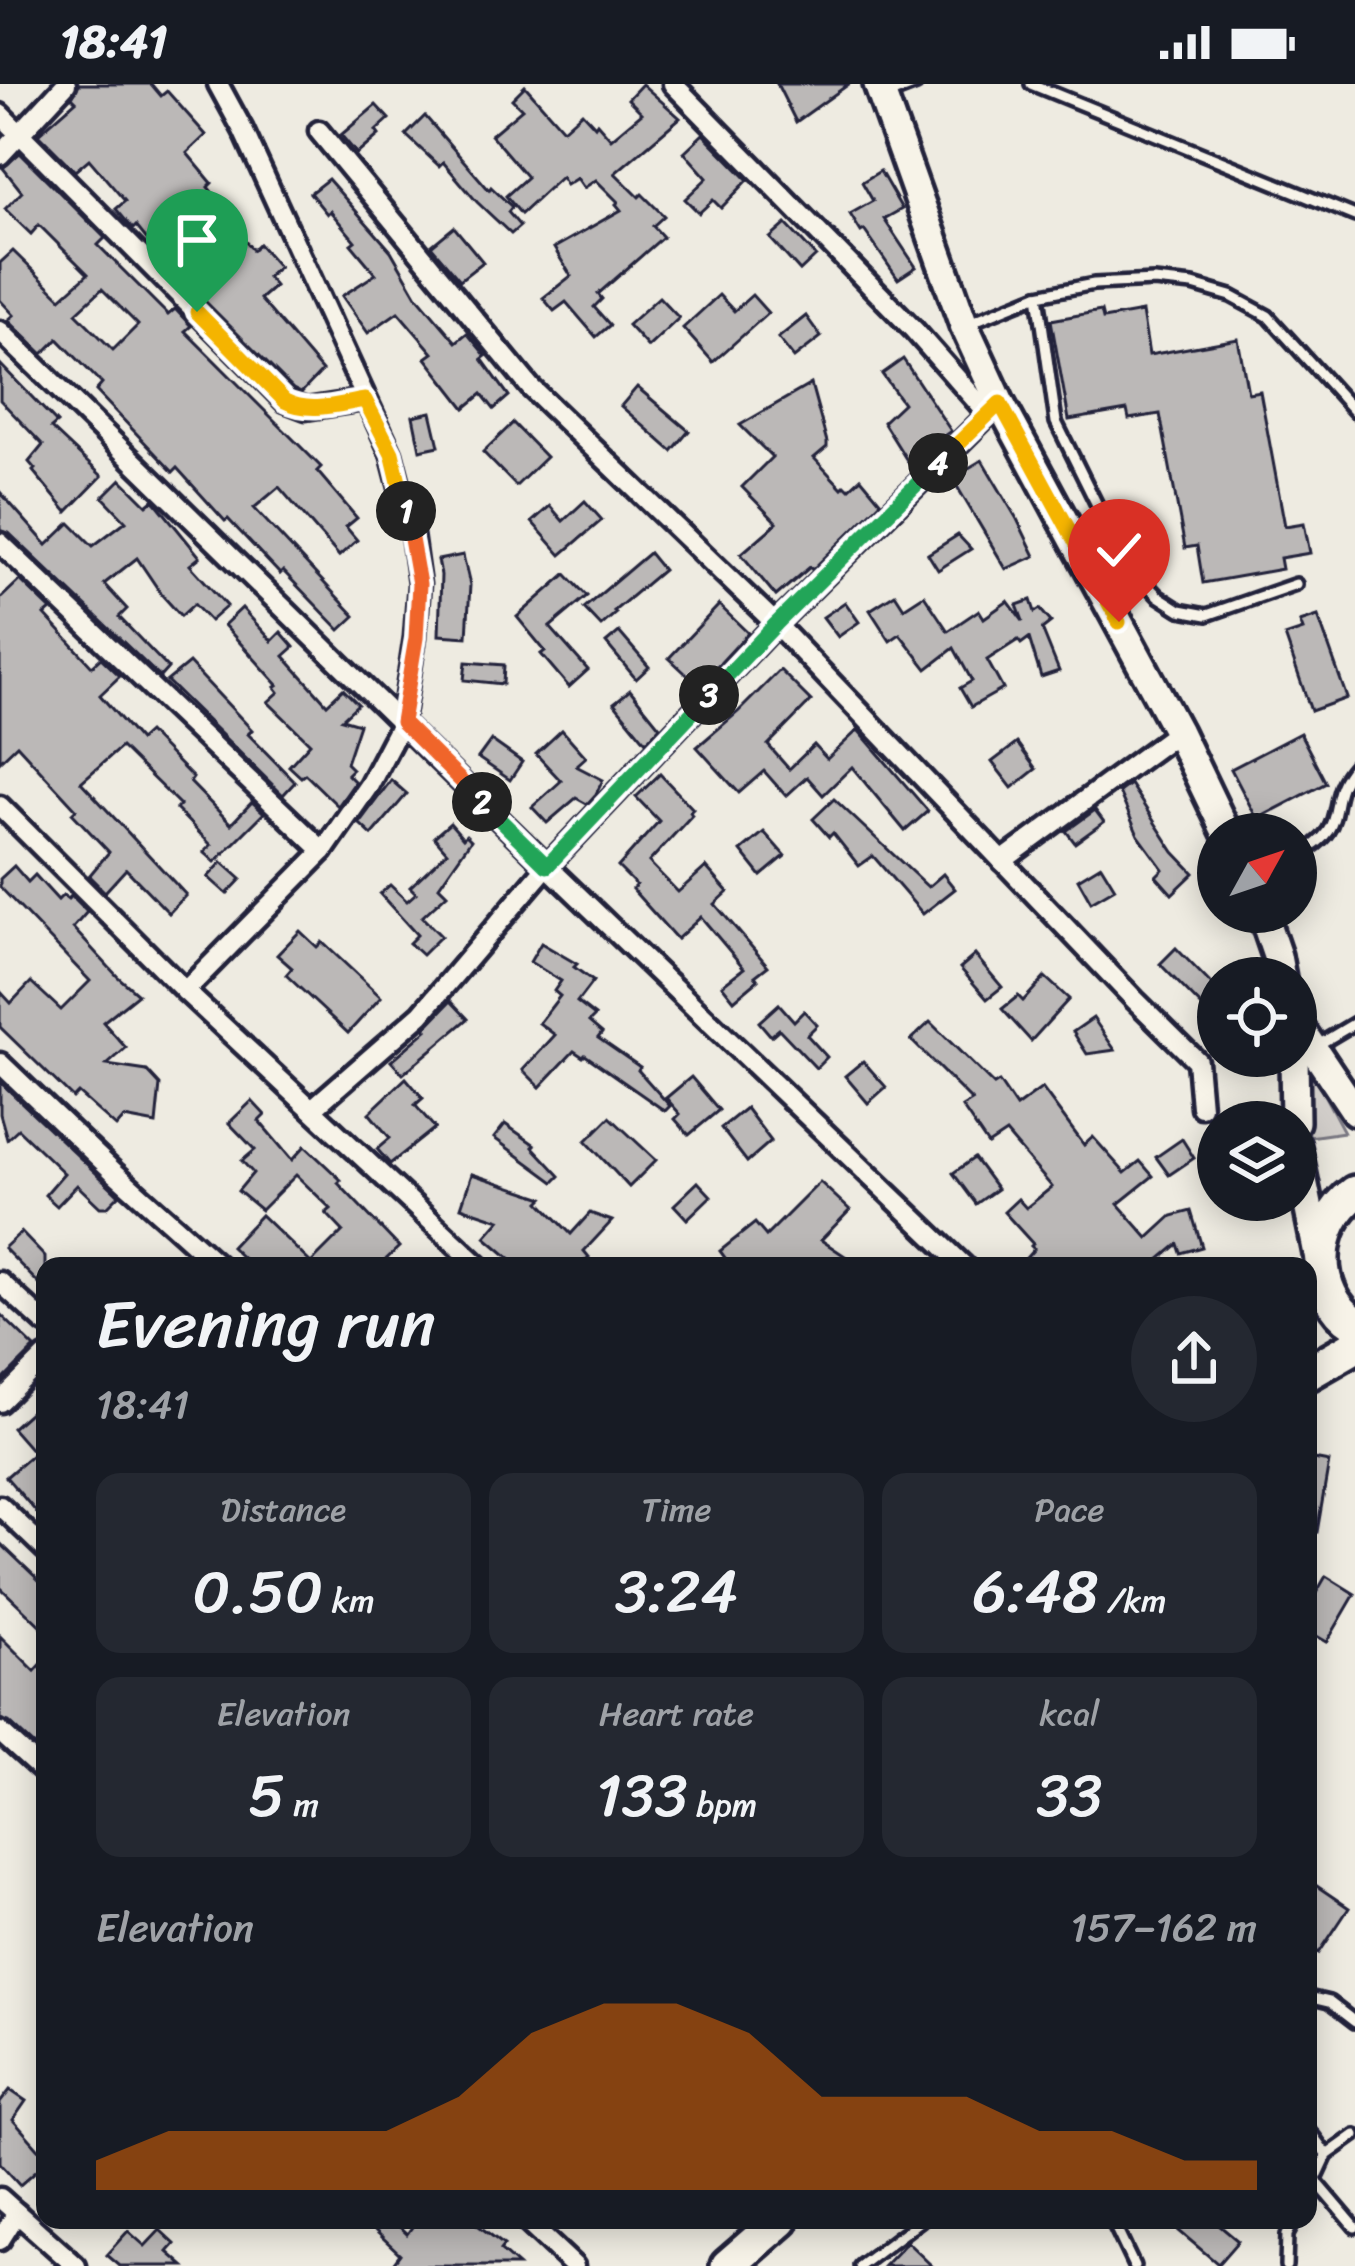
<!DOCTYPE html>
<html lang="en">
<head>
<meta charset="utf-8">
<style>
	body { margin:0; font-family:Sriracha,sans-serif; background:#242831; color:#f1f3f6; height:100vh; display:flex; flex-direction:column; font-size:45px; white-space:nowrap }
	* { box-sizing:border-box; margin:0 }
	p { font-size:39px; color:#9ea1a6 }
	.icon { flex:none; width:66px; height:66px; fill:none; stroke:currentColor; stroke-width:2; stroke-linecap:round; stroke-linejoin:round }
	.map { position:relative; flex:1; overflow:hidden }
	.panel { position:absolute; left:36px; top:1173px; width:1281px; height:972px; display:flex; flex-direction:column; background:#171b24; border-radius:24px; box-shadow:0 6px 30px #0003 }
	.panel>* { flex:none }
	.needle { width:78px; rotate:50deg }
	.controls { position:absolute; left:1197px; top:729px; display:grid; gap:24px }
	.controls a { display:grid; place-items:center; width:120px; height:120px; border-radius:50%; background:#171b24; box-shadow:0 6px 30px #0003; font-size:60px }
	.pin { position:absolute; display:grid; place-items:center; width:102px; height:102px; color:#fff; margin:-123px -51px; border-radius:50% 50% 50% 0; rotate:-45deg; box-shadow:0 0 12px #0007 }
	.pin .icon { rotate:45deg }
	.km { position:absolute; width:60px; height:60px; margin:-30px; border-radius:50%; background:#222; color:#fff; font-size:33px; line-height:60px; text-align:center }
	.round { display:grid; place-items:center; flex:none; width:126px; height:126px; border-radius:63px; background:#242831 }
	.overview { display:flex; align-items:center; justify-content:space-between; height:204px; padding:0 60px }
	h1 { font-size:66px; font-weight:600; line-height:90px }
	.figures { display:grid; grid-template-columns:repeat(3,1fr); gap:18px; height:204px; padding:12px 60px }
	.figures div { display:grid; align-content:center; border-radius:24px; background:#242831; text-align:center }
	.figures b { font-size:60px; font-weight:600 }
	.figures small { font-size:33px; font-weight:400 }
	.figures p { font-size:33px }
	.chart { height:336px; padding:24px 60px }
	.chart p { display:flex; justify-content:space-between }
	.chart svg { width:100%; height:216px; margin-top:12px; fill:#b45309; opacity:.7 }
	.status { display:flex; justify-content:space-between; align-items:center; height:84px; padding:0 60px; background:#171b24; direction:ltr }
	.status svg { height:33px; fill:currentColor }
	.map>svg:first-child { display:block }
</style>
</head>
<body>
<div class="status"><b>18:41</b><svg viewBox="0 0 49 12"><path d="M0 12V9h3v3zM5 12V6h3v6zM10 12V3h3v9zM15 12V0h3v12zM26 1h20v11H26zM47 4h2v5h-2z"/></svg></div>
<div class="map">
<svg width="1355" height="2182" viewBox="0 0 1355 2182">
	<rect width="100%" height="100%" fill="#eeebe1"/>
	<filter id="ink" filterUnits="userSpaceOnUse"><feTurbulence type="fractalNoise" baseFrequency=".00833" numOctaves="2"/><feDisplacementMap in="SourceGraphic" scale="24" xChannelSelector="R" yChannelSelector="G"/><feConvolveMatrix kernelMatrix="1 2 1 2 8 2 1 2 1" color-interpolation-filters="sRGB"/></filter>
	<g filter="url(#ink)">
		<!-- green -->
		<path fill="#d1cdc9" stroke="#7a7882" stroke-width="3" d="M1307,979l37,69 -35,5z"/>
		<!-- building -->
		<g fill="#bbb8b7" stroke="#22223b" stroke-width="3" fill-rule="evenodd">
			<path d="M79,0h72l10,12 6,-5 39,44 -19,18 25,30 -4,4 19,24 -10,8 22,25 5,-4 9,10 6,-6 20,23 -12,10 8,9 -15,13 62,72 -21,22 -8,-4 -132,-132 -25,-31 -3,3 -17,-20 9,-8 -36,-42 -14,12 -37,-37 38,-33 -4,-4z"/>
			<path d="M642,0l38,34 -65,55 24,24 3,-3 22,22 -11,10 10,11 -65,57 4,5 -8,8 16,18 -14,12 -30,-35 -12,9 -11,-13 28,-22 -17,-28 67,-38 -5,-6 2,-2 -22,-22 -12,8 -7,-10 -11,7 -5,-8 -40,37 -15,-18 21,-19 -36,-42 31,-26 -10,-10 13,-13 38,43 19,-17 13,14 2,-3 14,16 31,-26 -14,-14z"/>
			<path d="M777,0h72l-53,38z"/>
			<path d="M376,21l13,14 -13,12 3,4 -22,19 -16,-19z"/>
			<path d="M425,32l64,74 2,-3 21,20 -4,5 12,14 -9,8 -34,-32 -34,-40 -4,4 -33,-31z"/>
			<path d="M703,50l45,46 -27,28 -8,-8 -14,13 -14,-14 22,-21 -23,-26z"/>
			<path d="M20,69l85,85 -7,7 70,70 7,-6 16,17 -6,5 136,136 -4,4 40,47 -11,9 11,13 -18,16 -60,-69 -25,21 101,108 -15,14 -57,-59 -3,3 -52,-55 -3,2 -48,-53 -4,4 -77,-81 6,-7 -44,-45 -15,15 -35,-34 6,-5 -14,-15v-37l13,-12 48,47 27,-24 -49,-49 -8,9 -26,-25 17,-17 -19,-24zM102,205l36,36 -25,25 -37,-37z"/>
			<path d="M880,87l22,38 -18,10 32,48 -18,12 -34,-49 -3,2 -11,-18 23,-13 -11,-19z"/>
			<path d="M328,95l63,72 26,45 39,46 11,-9 19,23 -4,3 27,37 -15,13 -12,-15 -17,14 -39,-50 7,-5 -35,-41 -30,21 -26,-37 34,-22 -25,-30 4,-3 -25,-30 -3,3 -17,-21z"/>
			<path d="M786,140l30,32 -16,15 -30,-33z"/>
			<path d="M454,143l29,35 -23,18 -29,-34z"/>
			<path d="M719,211l15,16 18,-16 16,18 -55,49 -30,-34z"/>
			<path d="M659,213l20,21 -31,29 -20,-22z"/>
			<path d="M1101,227l2,8 39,-7 7,43 89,-16 10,54 12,-2 25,135 19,-3 6,30 -30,5 2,11 -79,14 -6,-37 -12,2 -25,-134 -31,5 -2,-9 -58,10 -18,-100z"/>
			<path d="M806,232l15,21 -27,21 -16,-20z"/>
			<path d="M903,275l48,72 -23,16 3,5 -18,18 -30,-48 20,-19 -21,-29z"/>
			<path d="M0,280l57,59 -6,5 51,48 -35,36 -34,-41 2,-2 -6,-7 14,-17 -43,-45z"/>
			<path d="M811,300l16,58v5l-13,11 28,30 3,-3 4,4 12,-11 20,24 -69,68 -2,-3 -34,29 -35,-42 36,-31 -35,-36 30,-30 -32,-32z"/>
			<path d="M637,303l52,44 -17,20 -51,-45z"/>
			<path d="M431,328l8,34 -19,4 -7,-34z"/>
			<path d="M513,339l33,34 -30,29 -33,-34z"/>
			<path d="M982,376l35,59 18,37 -29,13 -54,-91z"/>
			<path d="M121,395l26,26 6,-5 4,4 43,53 -10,8 37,41 -17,15 -16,-17 -13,12 -19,-21 -25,-37 -33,26 23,25 -8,8 49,51 -8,9 -151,-144 -9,-3v-38l47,53 23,-22 23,23 33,-25 -23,-24z"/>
			<path d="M585,417l17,19 -41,35 -29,-33 18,-16 13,15z"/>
			<path d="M958,451l13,14 -33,21 -10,-16z"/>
			<path d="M649,469l14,17 -49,41 2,2 -15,13 -17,-18z"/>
			<path d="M463,471l7,30 -3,52 -28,-2 2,-60 -3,-15z"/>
			<path d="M566,490l21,22 -37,31 38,43 -19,17 -28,-33 4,-3 -28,-34z"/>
			<path d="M20,496l31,30 -6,5 47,51 9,-8 19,18 -20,19 39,45 9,-8 45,46 -3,4 41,42 21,-22 12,11 -49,49 -11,-10 7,-7 -35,-36 4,-4 -59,-58 -40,35 105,113 -17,18 -43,-44 -21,23 -16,-16 20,-24 -37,-39 4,-4 -59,-64 -17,16v-162z"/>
			<path d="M895,510l9,14 20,-13 24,36 31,-21 5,8 24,-17 15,20 -6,-16 14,-5 4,12 5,-3 11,13 -9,7 17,42 -18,6 -12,-39 -8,6 -3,-4 -31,20 16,29 -32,18 -11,-19 12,-7 -18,-33 -27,21 -27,-35 -10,7 -20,-31z"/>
			<path d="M845,518l14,20 -21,15 -15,-20z"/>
			<path d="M719,521l29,28 -49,53 -30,-28z"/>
			<path d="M242,524l30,33 9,-9 13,15 -10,9 43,48 16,-15 15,15 -16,15 17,5 -13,39 6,6 -5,5 8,8 -17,24 -33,-32 -4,3 -12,-11 21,-23 -42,-41 11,-10 -4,-5 3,-2 -54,-60z"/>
			<path d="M1318,532l29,82 -36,13 -26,-75 18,-6 -3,-8z"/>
			<path d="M619,548l30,35 -13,12 -30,-36z"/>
			<path d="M466,578l38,3 -1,19 -39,-4z"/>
			<path d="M189,579l63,67 -4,4 47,48 -12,13 -116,-114z"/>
			<path d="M780,586l31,31 -43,44 21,24 25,-24 13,14 31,-29 70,81 -23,20 -53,-64 -29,28 -16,-18 -21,19 -22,-25 -25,22 -42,-46 41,-35z"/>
			<path d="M630,606l30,37 -14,15 -32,-39z"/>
			<path d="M562,646l24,27 -10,9 27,14 -7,14 -9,10 -11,-6 -29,25 -15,-16 29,-26 -25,-27z"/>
			<path d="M1300,649l26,50 -69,36 -26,-50z"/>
			<path d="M491,656l31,22 -12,18 -32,-22z"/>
			<path d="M1017,659l19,26 -24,19 -20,-26z"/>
			<path d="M660,690l33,35 -3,3 2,3 -43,47 29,30 28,-25 22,25 -13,12 53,62 -13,10 3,4 -24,20 -12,-15 22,-17 -43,-51 -24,22 -45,-50 4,-4 -18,-18 41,-46 -23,-24z"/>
			<path d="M391,696l16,14 -35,41 -13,-12z"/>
			<path d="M1130,700l44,68 20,21 -22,21 -16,-18 7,-7 -25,-34 -19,-43z"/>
			<path d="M834,715l94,88 15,-13 12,15 -32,25 -50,-58 -14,10 -26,-33 -4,4 -16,-18z"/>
			<path d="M1095,726l9,12 -29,21 -9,-12z"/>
			<path d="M450,739l13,15 3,-3 5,5 -32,46 8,8 -25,23 19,19 -19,19 -13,-12 8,-8 -37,-41 10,-9 17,16 9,-8 -6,-6 37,-35 -13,-15z"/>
			<path d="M764,748l21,24 -24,20 -20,-25z"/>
			<path d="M222,778l19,17 -14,15 -19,-17z"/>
			<path d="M1101,781l14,23 -24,14 -13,-23z"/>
			<path d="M14,782l14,16 7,-7 23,25 5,-5 5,4 3,-3 16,16 -14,16 45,49 20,17 -35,28 23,26 -19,17 40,6 13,14 -4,39 -32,-6 -8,9 -38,-34 -5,5 -73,-71v-36l11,12 20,-21 30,28 29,-29 -90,-94v-8z"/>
			<path d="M300,847l17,16 5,-5 59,55 -33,36 -62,-58 6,-7 -15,-13z"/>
			<path d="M541,859l36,21 -3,3 19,14 -16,21 18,14 -6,6 13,11 -4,5 42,29 -2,3 32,36 -5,5 -80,-56 -2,2 -9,-6 -34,36 -17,-17 32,-35 -16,-12 21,-27 -6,-5 7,-10 -31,-19z"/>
			<path d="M1176,864l42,43v32l-58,-59z"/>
			<path d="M975,871l27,32 -15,12 -27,-31z"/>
			<path d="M1045,893l24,22 -38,42 -29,-32 16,-13 5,5z"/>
			<path d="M451,917l17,18 -65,55 -12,-13 36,-31 -2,-2z"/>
			<path d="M779,920l15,17 10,-10 13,14 -10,10 20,22 -11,11 -37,-39 -8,7 -12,-14z"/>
			<path d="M1093,934l22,32 -28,4 -14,-22z"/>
			<path d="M930,938l64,63 5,-3 17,25 26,-19 42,57 9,-8 32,36 15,-12 13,15 -35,28 30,34 24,-22 19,-5 11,36 -21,6 -3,-9 -26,22h-133l15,-17 -3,-3 2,-2 -29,-32 14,-13 8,9 26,-21 -46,-54 -18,12 -26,-38 10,-6 -61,-61z"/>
			<path d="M863,977l23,26 -18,16 -23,-27z"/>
			<path d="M691,993l28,33 -30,25 -14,-16 5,-5 -14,-16z"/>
			<path d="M406,994l17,20 -8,7 20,23 -45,36 -13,-15 13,-11 -21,-25z"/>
			<path d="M0,998l119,113 -12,12h-7l-23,-22 -20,21 -12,-11 19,-22 -46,-44 -11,10 -7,-25z"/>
			<path d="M252,1017l13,14 -6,6 33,39 13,-14 36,34 -3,3 61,64 -20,19h-128l-20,-19 30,-32 50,48 32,-32 -17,-18 5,-4 -35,-34 -35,35 -23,-19 15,-18 -11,-12 13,-11 -26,-27z"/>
			<path d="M746,1024l25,33 -24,21 -26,-34z"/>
			<path d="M610,1033l46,43 -27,27 -43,-46z"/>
			<path d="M505,1040l30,21 -2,2 27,29 -6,6 -60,-44z"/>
			<path d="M1182,1055l12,19 -25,17 -13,-18z"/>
			<path d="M974,1074l23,31 -21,15 -23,-31z"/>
			<path d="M472,1090l72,24 -4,4 31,32 19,-21 22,8 -28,30 5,6 -10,9h-60l-34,-29 15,-17 -39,-13z"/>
			<path d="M698,1098l13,14 -24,23 -13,-14z"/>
			<path d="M820,1098l30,28 -29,30 39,26h-129l-11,-15 35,-28 11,13z"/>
			<path d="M21,1148l24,25v33l-41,-42z"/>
			<path d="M0,1230l35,34 -35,35z"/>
			<path d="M45,1315v123l-39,-45 28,-24 -22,-25z"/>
			<path d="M1308,1374l21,4 -12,70 -9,-1z"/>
			<path d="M0,1459l45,43v44l-45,-43z"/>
			<path d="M1326,1492l29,18 -28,48 -19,-11v-24z"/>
			<path d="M0,1552l35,35 10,-11v76l-10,10 -26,-24 -9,-3z"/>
			<path d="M1308,1796l41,28 -30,45 -11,-8z"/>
			<path d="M10,2006l16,11 -13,19 32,36v7l-25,22 -20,-22v-60z"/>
			<path d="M364,2136h28l15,14 10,-14h54l33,25 -4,5 18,16h-127l9,-12z"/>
			<path d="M1166,2136h47l25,21 -20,23z"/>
			<path d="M160,2146l15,14 -7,8 16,14h-65l-13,-11 22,-24 17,15z"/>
			<path d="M907,2158l25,24h-48z"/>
		</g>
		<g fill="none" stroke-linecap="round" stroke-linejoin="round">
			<defs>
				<g id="lane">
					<path d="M1031,0l324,132"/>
					<path d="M887,11l29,-11"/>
					<path d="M1038,211l18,127 50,101 33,53 19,20 22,14 27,5 89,-31"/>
					<path d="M969,239l69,-28 56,-11 60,-3 39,4 38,11 37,20 87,96"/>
					<path d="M1296,772c59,-30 25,-53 59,-91"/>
					<path d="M1318,961l37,-22"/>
					<path d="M1308,1913l21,5 26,20"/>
					<path d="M1308,2045l19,26 -19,41"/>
					<path d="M1327,2071l28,-20"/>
					<path d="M1316,2097l39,46"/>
					<path d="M1112,2136l22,46"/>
					<path d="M860,2182l61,-46"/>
					<path d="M1286,2182l1,-31 8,-15"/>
				</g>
				<g id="street">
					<path d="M673,0l241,246 74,84"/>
					<path d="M0,30l285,287 21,8 59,-9"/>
					<path d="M319,47l212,257 245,236 359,376 62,61 4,46"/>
					<path d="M0,71l66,-71"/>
					<path d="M0,247l547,535 417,400"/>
					<path d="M0,459l323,308"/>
					<path d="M0,722l185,185 294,275"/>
					<path d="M1002,777l176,-129"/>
					<path d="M185,907l138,-140 46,-66 33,-63 13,-85 4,-53 -7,-50 -21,-81 -148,-323 -25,-46"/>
					<path d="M0,979l114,109 105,94"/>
					<path d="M312,1025l109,-95 126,-148 229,-242 224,-221"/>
					<path d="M0,1198l45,41"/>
					<path d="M0,1318l45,-45"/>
					<path d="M0,1422l45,43"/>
					<path d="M0,1648l45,41"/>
					<path d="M0,2114l76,68"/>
					<path d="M525,2136l49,46"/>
					<path d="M0,2156l17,-27"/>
				</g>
				<g id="secondary">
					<path d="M878,0l86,241 36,78 178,329 49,102"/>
					<path d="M1262,828l15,44 4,22"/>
					<path d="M1296,939l59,88"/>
					<path d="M1294,972l1,66"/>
					<path d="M1296,1062l23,113"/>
				</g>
				<g id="highway">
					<path d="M1355,1109c-43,30 -45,101 0,130"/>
					<path d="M1308,1289l47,-27"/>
					<path d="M728,2182l53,-46"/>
				</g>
			</defs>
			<!-- lane casing -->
			<use href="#lane" stroke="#22223b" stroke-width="18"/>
			<!-- street casing -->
			<use href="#street" stroke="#22223b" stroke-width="27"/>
			<!-- secondary casing -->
			<use href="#secondary" stroke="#22223b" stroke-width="36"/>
			<!-- highway casing -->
			<use href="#highway" stroke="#22223b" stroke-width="42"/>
			<!-- lane -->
			<use href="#lane" stroke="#f7f3e8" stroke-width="9"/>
			<!-- street -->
			<use href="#street" stroke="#f7f3e8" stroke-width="18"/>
			<!-- secondary -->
			<use href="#secondary" stroke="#f7f3e8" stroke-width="27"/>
			<!-- highway -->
			<use href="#highway" stroke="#f7f3e8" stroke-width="33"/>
		</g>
	</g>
	<g fill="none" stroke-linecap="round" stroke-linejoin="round" filter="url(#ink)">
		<defs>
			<path id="split-1" d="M197,228l88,89c25,13 54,3 80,-1l27,53 14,58"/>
			<path id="split-2" d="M406,427l13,73 -3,54 -14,84 80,80"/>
			<path id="split-3" d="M482,718l65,64 162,-171"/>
			<path id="split-4" d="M709,611l67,-71 162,-161"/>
			<path id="split-5" d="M938,379l62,-60 119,219"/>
		</defs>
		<!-- split-1 casing -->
		<use href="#split-1" stroke="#fff" stroke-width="24"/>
		<!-- split-2 casing -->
		<use href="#split-2" stroke="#fff" stroke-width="24"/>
		<!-- split-3 casing -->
		<use href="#split-3" stroke="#fff" stroke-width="24"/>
		<!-- split-4 casing -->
		<use href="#split-4" stroke="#fff" stroke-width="24"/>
		<!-- split-5 casing -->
		<use href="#split-5" stroke="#fff" stroke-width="24"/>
		<!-- split-1 -->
		<use href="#split-1" stroke="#f5b400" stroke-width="15"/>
		<!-- split-2 -->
		<use href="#split-2" stroke="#f0652b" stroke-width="15"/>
		<!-- split-3 -->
		<use href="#split-3" stroke="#22a559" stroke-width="15"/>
		<!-- split-4 -->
		<use href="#split-4" stroke="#22a559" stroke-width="15"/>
		<!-- split-5 -->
		<use href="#split-5" stroke="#f5b400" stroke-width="15"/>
	</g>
</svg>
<div class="controls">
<a><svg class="needle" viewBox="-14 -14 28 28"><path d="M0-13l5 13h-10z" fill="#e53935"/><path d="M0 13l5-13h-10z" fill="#9ea1a6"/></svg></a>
<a><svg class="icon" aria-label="locate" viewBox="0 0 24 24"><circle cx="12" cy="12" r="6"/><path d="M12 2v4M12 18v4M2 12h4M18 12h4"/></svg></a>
<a><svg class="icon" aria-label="layers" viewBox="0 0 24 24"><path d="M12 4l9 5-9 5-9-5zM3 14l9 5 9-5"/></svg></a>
</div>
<div class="pin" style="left:197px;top:228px;background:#1e9e55"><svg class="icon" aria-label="arrive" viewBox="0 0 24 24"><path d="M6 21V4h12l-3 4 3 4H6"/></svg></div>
<div class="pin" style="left:1119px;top:538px;background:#d93025"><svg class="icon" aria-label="check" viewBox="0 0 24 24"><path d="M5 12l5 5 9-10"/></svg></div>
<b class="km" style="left:406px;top:427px">1</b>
<b class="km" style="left:482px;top:718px">2</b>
<b class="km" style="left:709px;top:611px">3</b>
<b class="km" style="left:938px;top:379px">4</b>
<section class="panel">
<div class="overview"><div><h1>Evening run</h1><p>18:41</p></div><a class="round"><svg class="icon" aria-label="share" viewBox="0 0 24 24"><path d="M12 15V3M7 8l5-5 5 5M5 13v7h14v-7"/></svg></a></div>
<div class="figures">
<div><p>Distance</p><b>0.50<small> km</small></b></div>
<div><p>Time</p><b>3:24</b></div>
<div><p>Pace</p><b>6:48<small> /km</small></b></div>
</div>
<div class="figures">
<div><p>Elevation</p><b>5<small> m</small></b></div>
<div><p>Heart rate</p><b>133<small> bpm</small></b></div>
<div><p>kcal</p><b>33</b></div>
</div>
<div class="chart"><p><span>Elevation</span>157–162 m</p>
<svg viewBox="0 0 160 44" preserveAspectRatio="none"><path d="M0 44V38L10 32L20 32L30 32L40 32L50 25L60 12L70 6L80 6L90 12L100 25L110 25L120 25L130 32L140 32L150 38L160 38V44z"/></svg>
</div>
</section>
</div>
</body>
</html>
